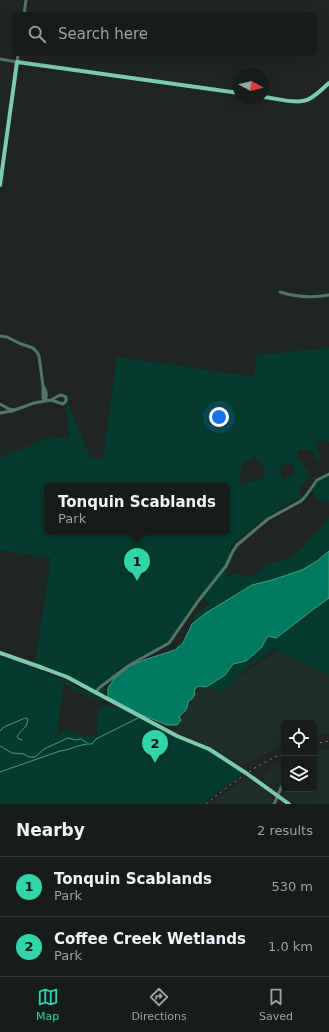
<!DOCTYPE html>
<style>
body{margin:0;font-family:"DejaVu Sans",sans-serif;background:#232927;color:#f1f3f6}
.controls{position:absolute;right:12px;bottom:12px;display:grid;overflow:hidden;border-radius:6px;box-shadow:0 4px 16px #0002}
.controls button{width:36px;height:36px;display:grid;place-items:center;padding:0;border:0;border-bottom:1px solid #353a39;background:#161c1a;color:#f1f3f6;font:20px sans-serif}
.compass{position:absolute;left:233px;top:68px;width:36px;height:36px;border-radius:50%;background:#161c1a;box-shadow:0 4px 16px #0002;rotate:98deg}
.you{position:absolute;left:219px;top:417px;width:14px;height:14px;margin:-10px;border:3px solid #fff;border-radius:50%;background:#1a73e8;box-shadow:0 0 0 6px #1a73e833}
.badge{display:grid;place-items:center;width:26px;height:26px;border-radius:50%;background:#32d4a9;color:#111;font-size:13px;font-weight:700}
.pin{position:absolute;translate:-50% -33px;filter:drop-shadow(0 1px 2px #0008)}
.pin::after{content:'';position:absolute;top:21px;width:14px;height:12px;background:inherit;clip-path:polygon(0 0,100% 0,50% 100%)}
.popup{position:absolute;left:44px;top:483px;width:186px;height:52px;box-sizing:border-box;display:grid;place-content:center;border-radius:6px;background:#161c1a;filter:drop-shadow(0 1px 3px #0005);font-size:13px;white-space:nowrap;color:#9ea1a2}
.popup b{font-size:15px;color:#f1f3f6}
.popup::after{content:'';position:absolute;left:50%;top:100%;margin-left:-8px;border:8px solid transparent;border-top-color:#161c1a}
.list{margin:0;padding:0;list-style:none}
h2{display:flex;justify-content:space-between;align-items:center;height:52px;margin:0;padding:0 16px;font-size:17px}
h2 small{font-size:13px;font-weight:400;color:#9ea1a2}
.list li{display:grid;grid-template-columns:26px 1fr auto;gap:12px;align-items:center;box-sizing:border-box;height:60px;padding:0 16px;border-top:1px solid #353a39}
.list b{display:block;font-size:15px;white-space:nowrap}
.list p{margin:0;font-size:13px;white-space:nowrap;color:#9ea1a2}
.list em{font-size:13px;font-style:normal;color:#9ea1a2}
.icon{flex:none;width:22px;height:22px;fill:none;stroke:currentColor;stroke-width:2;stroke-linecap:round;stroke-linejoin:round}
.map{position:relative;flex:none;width:329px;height:804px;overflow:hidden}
.search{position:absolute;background:#161c1a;box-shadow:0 4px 16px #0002;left:12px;right:12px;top:12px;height:44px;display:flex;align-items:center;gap:10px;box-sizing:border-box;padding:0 14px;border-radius:6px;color:#9ea1a2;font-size:15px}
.sheet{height:172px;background:#161c1a}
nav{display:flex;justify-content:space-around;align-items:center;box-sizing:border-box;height:56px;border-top:1px solid #353a39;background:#161c1a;font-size:11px;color:#9ea1a2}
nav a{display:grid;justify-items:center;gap:2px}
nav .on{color:#32d4a9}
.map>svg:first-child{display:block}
.built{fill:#1f2e28}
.green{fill:#043b2d;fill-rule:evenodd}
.water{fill:#007b5f;stroke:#459d88}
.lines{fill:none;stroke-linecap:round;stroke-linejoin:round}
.stream{stroke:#459d88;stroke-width:1}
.minor{stroke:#527669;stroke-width:3}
.major{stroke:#7ccaaf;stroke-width:4}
.rail{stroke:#818785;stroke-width:1;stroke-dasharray:2 4;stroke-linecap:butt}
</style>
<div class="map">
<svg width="329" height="804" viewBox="0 0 329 804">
<rect width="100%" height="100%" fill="#1e2523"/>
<path class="built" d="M277,651L329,674V734L328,733L314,736V723H284V745L242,766L209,746L175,732L189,705L201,686L218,691H224L238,677Z
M329,749V804H295L274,790L265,782L264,778V775L266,772L270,768L284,761V789H314V752Z
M246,777L272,795L273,799L271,804H211Z"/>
<path class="green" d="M329,348V443L327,440L316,443L321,462H318C313,449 310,448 297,450L298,459L311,476L305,482L298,491L302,497L281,508L255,526L231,545L227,577L236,573L244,577L256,574L266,565L287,559L295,555L316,532L317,533L318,531L329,518V579L217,606L206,613L192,624L194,616L210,603V602L200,598L172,642L120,668L106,683L103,695L35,664L51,558L0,550V458L46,439L70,438L65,406L68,404L90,457L103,459L117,357L254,377L257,355ZM255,456L266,471L263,479L239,484L242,465ZM291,462L296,473L282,480L279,467ZM47,486H227V532H47Z
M329,474V503H328L325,499L322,503L310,490L315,482Z
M329,598V674L277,651V647L243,671L224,691H219L206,687L225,675L233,664L246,661L261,648L268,636L296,624L316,607Z
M0,656L55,676L102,699V702L74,690L64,683L56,738L64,730L70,731L85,737L92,735L97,737C99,721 91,721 103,705L119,708L183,741L203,748V747L242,773V774L203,804H0Z"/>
<path class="water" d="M329,551V598C310,611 294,625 276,638L268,636L261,648L246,661L233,664L225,675L206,687L201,686L196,687L194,692L195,694L192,699L189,701C187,704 188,708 185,711C184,713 181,714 179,717L181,720L177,725H167L142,715L108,697V688L114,679L120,674L130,666L144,660L175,650L183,643L192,624L206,613L252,585L272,580L302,570L317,561Z"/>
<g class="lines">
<path class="stream" d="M0,731L4,727L25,718L28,719C27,729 21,729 17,737L19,739L22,740
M0,746L12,753L24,754L29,757H35L44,749L68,738L76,740L81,739L87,743
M0,772L60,751C71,750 81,743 92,744L96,739L138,718"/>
<path class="minor" d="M24,14L26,0
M0,59L17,62L18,54
M280,292C296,297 312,298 329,295
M0,336L7,337L21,344L33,348L37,352L39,356L43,386V398L45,401
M43,386C46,390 47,396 45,401
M60,395L64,396L66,397V401L63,404L51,400Z
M0,404L9,409L15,410
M0,413L12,411L34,403L51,400
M95,693L99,688L128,666L169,643L199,600L226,566L233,551L237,545L268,519L301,501L305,497L317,480L329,474
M274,804L284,781"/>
<path class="major" d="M263,97C276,98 298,105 309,99C317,95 323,88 329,83
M0,185L17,62L239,93
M0,653L43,668L67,677L177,736L209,749L246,773L289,804"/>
<path class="rail" d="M314,744L329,741
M206,804C231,784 255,765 284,753"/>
</g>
</svg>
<div class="controls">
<button><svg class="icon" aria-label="locate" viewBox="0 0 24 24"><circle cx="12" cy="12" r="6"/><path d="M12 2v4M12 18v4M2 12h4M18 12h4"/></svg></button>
<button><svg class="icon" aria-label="layers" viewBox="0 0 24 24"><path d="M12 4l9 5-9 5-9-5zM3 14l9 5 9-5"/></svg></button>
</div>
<svg class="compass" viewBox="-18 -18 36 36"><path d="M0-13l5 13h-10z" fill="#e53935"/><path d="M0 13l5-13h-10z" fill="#9ea1a2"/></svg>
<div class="you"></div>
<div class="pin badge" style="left:137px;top:581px">1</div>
<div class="popup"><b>Tonquin Scablands</b>Park</div>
<div class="pin badge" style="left:155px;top:763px">2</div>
<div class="search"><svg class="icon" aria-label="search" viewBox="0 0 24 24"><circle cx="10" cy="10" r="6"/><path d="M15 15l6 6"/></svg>Search here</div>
</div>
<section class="sheet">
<h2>Nearby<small>2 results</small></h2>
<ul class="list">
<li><span class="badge">1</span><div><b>Tonquin Scablands</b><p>Park</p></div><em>530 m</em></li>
<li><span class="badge">2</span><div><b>Coffee Creek Wetlands</b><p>Park</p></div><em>1.0 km</em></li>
</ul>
</section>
<nav>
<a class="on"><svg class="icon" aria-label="map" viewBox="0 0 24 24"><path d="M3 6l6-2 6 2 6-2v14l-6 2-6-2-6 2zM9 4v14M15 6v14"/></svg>Map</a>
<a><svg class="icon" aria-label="directions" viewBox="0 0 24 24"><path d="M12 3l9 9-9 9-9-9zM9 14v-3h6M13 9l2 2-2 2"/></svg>Directions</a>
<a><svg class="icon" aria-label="saved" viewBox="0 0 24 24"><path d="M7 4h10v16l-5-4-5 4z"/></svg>Saved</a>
</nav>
